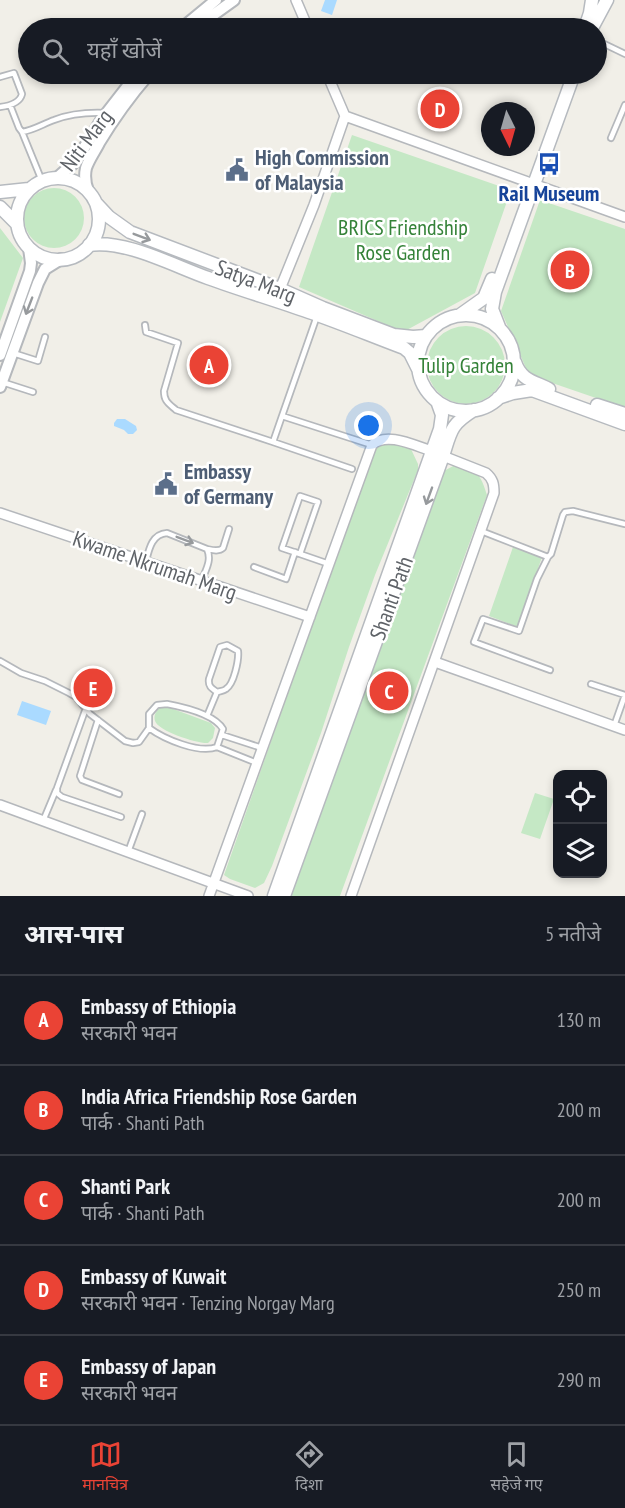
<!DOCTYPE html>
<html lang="hi">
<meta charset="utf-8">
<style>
body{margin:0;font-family:"PT Sans Narrow","Noto Sans Devanagari",sans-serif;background:#242831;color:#f1f3f6}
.controls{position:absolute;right:18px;bottom:18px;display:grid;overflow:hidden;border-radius:12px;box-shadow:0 3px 9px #0003}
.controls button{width:54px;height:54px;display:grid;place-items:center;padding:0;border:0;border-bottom:2px solid #363941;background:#171b24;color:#f1f3f6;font:30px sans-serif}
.compass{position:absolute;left:481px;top:102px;width:54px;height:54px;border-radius:50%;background:#171b24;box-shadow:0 3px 9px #0003;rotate:175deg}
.you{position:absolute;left:369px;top:426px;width:21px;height:21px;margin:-15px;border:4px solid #fff;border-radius:50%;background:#1a73e8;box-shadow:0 0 0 9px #1a73e833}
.badge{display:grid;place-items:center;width:39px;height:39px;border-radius:50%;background:#ea4335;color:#fff;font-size:20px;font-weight:700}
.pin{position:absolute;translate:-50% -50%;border:3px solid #fff;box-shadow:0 2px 6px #0006}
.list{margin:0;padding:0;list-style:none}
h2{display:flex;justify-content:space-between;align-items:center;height:78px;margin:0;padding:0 24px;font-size:26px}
h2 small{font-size:20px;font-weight:400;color:#9ea1a6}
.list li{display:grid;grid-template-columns:39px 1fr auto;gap:18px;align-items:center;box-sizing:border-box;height:90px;padding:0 24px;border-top:2px solid #363941}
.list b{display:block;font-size:22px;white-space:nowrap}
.list p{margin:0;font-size:20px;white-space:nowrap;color:#9ea1a6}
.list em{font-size:20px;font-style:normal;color:#9ea1a6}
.icon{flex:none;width:33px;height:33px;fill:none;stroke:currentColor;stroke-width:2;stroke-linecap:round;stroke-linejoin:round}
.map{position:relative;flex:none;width:625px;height:896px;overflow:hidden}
.search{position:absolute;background:#171b24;box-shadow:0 3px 9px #0003;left:18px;right:18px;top:18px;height:66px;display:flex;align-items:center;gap:15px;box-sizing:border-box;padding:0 21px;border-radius:33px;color:#9ea1a6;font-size:22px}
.sheet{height:528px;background:#171b24}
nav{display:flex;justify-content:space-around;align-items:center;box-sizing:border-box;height:84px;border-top:2px solid #363941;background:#171b24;font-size:16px;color:#9ea1a6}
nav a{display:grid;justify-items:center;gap:3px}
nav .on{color:#ea4335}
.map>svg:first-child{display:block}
.green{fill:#c5e8c5}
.water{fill:#aadaff}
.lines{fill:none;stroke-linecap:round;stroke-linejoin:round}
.service-casing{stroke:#b5b8bc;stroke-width:8}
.minor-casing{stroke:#b5b8bc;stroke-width:12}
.tertiary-casing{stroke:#b5b8bc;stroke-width:14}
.secondary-casing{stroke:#b6babf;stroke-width:15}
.service{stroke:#fff;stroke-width:4.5}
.minor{stroke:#fff;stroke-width:9}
.tertiary{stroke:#fff;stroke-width:10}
.secondary{stroke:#fff;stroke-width:12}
.oneway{stroke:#979a9d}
.labels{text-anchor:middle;stroke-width:5;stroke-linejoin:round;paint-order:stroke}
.street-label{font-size:22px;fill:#5f6368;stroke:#fff}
.service-label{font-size:22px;font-weight:bold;fill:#4e5e75;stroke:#fff;text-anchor:start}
.transit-label{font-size:22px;font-weight:bold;fill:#164399;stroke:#fff}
.park-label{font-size:22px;fill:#348238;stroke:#fff}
</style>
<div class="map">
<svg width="625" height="896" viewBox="0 0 625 896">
<rect width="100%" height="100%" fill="#f1efe8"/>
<path class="green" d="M352,135L511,190L475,293L403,332L299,287Z
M24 218a30 30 0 1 1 60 0a30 30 0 1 1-60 0Z
M540,200L625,229V408L529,375L501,311Z
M0,228L23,258L0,322Z
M427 365a39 39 0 1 1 78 0a39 39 0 1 1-78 0Z
M383,442L410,447L418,464V470L375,575L349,647L321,733L272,866L264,883L255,888L230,879L224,875L375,446Z
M455,465C477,467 481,476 487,495L340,896H291L290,893L382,638L413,556L442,472Z
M513,547L542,557L518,627L489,616Z
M165,706L211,723L215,728L213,738L208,743C198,744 158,731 155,721C153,715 157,711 160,707Z
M535,793L554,799L540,839L521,833Z"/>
<path class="water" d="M325,0H337L332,15L321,11Z
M117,419H125L136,426L137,430L133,434H128L124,430L114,426V423Z
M22,701L51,711L46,725L17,715Z"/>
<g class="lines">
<g class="service-casing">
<path id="service" d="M596,40L625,54
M0,77L14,73L22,94C20,103 8,106 0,107
M10,105L19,128L22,132C34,130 43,124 54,120C72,113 88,112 107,113
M22,132L42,181
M611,138L625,105
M145,325L146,332L178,343L164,391C164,401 168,403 176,410L273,442
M13,353L38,361L45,337
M2,382L33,392
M282,416L317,316
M352,469L273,442L282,416L372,445
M481,531L548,557L551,554L563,515L565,512L573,511L625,524
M207,549C212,550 219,552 223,548L229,529
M300,554L282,548L300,496L318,502L300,554L329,564
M548,557L537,579L519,631L483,619L474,642L550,670
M146,561C149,549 152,534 167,533L207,549C212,560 206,569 202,580
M254,567L286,579L295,552
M227,645L238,651C239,660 234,684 226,689C224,691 220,691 217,692C211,688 208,686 209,679L220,647Z
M0,661L21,673L45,681L69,693L76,697L90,714L125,741L133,743L139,742L149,728
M591,684L625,695
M167,704C183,707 214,714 223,729L217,747C199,754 164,739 149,728V714L157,705Z
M86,708L57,788V793L62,797L121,817
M207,716L217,692
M98,720L80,776L82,780L119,794
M614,726L625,695
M222,735L262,748
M217,747L257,763
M43,821L56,790
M128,852L142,814"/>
</g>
<g class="minor-casing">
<path id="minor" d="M296,0L308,28
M345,116L625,217
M280,289L314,205L345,116L327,74
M0,513C103,547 206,583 310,617
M435,662L625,730
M0,805L248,896
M209,896L372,445C387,431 415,446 432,451
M351,896L494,493C494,484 493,479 486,473L443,456"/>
</g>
<g class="tertiary-casing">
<path id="tertiary" d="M182,28L216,0
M195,28L234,0
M57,178L76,161L102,119L137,74
M88,191C85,183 84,177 86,168C89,159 95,151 99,143C114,118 130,96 149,74
M0,355L30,271L31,263L29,248
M0,387L38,283L45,269L61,259"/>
</g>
<g class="secondary-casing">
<path id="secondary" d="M586,25L590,13L592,0
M592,28L607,0
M17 219a41 41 0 1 1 82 0a41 41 0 1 1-82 0Z
M0,192L29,189
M96,203L109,217L130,232L280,289L323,308L394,335L413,337L426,336
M0,207L17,224
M89,245C124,239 174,266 208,278C241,290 275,300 309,312C341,323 372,336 404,348L410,353L418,369
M460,315L484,298L492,279
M418 363a48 48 0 1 1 96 0a48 48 0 1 1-96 0Z
M499,327L492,309L495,292L574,74
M515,362C521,380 533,381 549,389
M498,398L513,393L532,390L625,424
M597,405L625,414
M274,896L440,429L442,415L437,401
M284,896L443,456C451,431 450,425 474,410"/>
</g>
<use href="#service" class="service"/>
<use href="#minor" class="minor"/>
<use href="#tertiary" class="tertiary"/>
<use href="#secondary" class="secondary"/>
</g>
<defs><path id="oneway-shaft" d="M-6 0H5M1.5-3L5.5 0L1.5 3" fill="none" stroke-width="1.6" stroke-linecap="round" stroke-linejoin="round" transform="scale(1.5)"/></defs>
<g class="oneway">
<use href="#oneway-shaft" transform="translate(142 237) rotate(21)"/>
<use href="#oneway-shaft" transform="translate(29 306) rotate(111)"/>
<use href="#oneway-shaft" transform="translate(429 496) rotate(110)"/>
<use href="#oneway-shaft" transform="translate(185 540) rotate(21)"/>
</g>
<defs>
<g id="bus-bare" transform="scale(1.8)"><path d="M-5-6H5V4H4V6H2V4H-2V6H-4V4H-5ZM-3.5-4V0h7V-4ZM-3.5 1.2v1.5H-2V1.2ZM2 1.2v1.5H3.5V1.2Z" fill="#1a4fb4" stroke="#fff" stroke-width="2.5" paint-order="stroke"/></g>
<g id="civic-bare" transform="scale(1.8)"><path d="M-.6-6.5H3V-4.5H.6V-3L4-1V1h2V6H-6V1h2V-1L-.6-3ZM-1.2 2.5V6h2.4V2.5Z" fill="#5c6f8a" stroke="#fff" stroke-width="2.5" paint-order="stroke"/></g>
</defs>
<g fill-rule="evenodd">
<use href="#bus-bare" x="549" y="164"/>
<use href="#civic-bare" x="237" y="170"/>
<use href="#civic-bare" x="166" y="484"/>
</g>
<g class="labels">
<g class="street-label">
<text transform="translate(86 140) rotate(-53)" y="8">Niti Marg</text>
<text transform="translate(256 281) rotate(21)" y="8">Satya Marg</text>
<text transform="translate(155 565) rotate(19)" y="8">Kwame Nkrumah Marg</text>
<text transform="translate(391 598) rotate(-70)" y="8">Shanti Path</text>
</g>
<g class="service-label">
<text x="255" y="165">High Commission<tspan x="255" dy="25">of Malaysia</tspan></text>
<text x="184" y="479">Embassy<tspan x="184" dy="25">of Germany</tspan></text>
</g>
<g class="transit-label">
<text x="549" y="201">Rail Museum</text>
</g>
<g class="park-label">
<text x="403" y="235">BRICS Friendship<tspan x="403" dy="25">Rose Garden</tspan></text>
<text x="466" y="373">Tulip Garden</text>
</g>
</g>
</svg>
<div class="controls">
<button><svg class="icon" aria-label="locate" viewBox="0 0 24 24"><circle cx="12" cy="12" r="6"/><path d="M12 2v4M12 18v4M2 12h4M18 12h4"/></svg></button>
<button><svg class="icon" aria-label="layers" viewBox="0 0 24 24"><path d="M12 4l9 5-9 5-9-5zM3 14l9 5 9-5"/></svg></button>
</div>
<svg class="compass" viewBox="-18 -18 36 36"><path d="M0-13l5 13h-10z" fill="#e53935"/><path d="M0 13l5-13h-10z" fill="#9ea1a6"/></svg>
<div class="you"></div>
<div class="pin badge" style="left:209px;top:365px">A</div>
<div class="pin badge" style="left:570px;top:270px">B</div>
<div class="pin badge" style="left:389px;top:691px">C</div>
<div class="pin badge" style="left:440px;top:109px">D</div>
<div class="pin badge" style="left:93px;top:688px">E</div>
<div class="search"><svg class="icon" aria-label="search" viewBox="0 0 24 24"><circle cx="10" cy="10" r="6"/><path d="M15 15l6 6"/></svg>यहाँ खोजें</div>
</div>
<section class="sheet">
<h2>आस-पास<small>5 नतीजे</small></h2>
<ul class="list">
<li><span class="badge">A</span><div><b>Embassy of Ethiopia</b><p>सरकारी भवन</p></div><em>130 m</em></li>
<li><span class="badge">B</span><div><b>India Africa Friendship Rose Garden</b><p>पार्क · Shanti Path</p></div><em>200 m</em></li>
<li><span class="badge">C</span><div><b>Shanti Park</b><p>पार्क · Shanti Path</p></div><em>200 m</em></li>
<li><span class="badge">D</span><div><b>Embassy of Kuwait</b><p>सरकारी भवन · Tenzing Norgay Marg</p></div><em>250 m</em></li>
<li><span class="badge">E</span><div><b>Embassy of Japan</b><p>सरकारी भवन</p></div><em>290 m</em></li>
</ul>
</section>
<nav>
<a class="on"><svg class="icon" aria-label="map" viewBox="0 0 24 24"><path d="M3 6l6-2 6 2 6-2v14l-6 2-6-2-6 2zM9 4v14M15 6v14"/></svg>मानचित्र</a>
<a><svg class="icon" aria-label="directions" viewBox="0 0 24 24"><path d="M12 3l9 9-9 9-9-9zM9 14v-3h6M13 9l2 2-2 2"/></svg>दिशा</a>
<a><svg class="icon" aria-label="saved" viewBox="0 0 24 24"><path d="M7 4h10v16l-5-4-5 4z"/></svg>सहेजे गए</a>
</nav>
